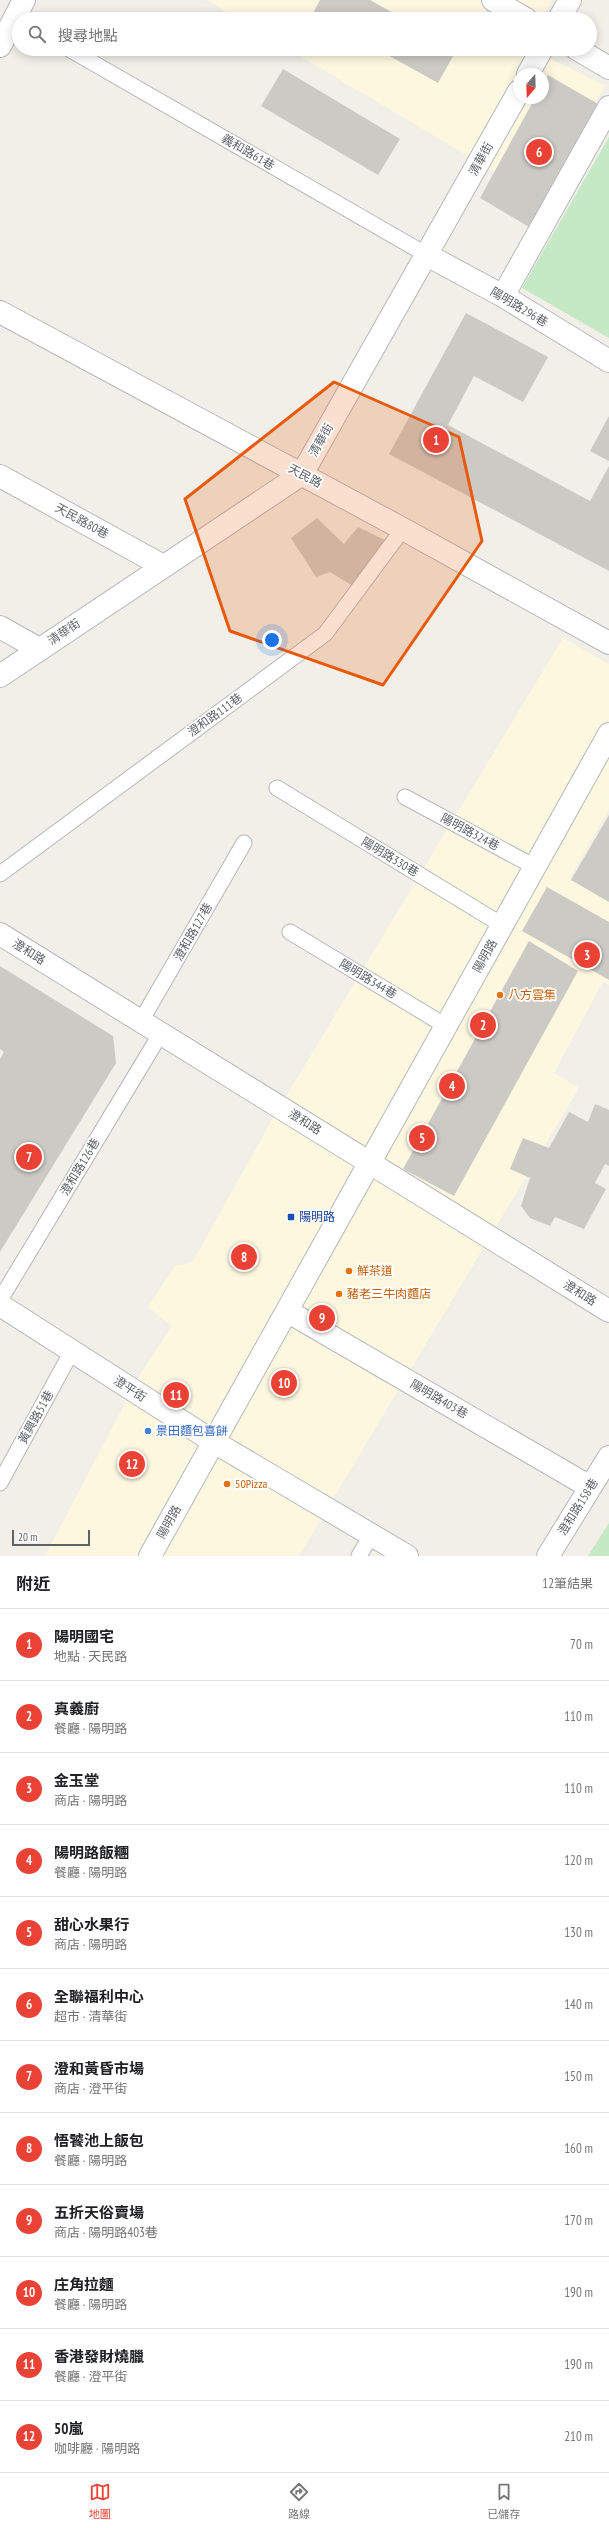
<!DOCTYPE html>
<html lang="zh-TW">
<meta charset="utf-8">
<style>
body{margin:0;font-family:"PT Sans Narrow","Noto Sans TC",sans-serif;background:#f6f6f6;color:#202124}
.compass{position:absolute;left:513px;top:68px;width:36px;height:36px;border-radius:50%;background:#fff;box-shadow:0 2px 10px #0003;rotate:199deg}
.scale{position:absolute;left:12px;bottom:10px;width:78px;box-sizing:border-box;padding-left:4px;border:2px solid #5f6368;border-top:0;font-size:11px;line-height:14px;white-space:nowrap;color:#5f6368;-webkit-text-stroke:3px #fff;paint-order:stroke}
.you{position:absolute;left:272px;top:640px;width:14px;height:14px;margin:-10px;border:3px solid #fff;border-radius:50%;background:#1a73e8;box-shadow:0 0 0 6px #1a73e833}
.badge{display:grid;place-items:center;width:26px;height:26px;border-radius:50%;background:#ea4335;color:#fff;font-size:13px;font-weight:700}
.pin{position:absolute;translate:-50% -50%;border:2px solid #fff;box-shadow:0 1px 4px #0006}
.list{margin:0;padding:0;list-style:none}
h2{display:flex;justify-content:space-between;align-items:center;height:52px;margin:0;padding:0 16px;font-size:17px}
h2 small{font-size:13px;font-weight:400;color:#757577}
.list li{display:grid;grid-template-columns:26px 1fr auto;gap:12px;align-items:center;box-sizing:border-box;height:72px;padding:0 16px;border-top:1px solid #e0e0e0}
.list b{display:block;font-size:15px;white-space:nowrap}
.list p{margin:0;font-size:13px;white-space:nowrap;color:#757577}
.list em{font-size:13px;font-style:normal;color:#757577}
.icon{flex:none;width:22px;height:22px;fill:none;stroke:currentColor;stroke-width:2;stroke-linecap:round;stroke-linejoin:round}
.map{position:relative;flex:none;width:609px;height:1556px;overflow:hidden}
.search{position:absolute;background:#fff;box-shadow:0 2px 10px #0003;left:12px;right:12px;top:12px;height:44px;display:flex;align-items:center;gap:10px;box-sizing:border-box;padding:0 14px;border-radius:22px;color:#757577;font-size:15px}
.sheet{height:916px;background:#fff}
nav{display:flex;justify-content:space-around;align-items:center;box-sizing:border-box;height:56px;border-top:1px solid #e0e0e0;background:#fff;font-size:11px;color:#757577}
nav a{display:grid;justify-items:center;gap:2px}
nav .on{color:#ea4335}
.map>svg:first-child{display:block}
.commercial{fill:#fef7e0;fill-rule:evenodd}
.green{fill:#c5e8c5}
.building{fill:#cccac5}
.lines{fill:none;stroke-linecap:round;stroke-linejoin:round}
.lane-casing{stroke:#b5b8bc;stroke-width:17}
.street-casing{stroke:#b5b8bc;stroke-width:24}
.lane{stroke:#fff;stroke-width:15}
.street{stroke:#fff;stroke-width:22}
.marked{fill:#e8590c;fill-opacity:0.2;stroke:#e8590c;stroke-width:3;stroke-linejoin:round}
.food-dot{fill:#e8710a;stroke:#fff;stroke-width:1.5}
.transit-dot{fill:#1a4fb4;stroke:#fff;stroke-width:1.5}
.shop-dot{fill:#3f7fe0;stroke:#fff;stroke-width:1.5}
.labels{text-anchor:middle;stroke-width:3.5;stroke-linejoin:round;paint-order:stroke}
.street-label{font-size:12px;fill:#5f6368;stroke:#fff}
.food-label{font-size:12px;fill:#c56008;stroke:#fff;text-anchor:start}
.transit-label{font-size:12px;fill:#164399;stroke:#fff;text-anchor:start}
.shop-label{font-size:12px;fill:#366cbe;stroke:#fff;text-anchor:start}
</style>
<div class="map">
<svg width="609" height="1556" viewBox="0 0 609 1556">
<rect width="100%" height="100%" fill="#f1efe8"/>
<path class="commercial" d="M207,0H552L541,19H238Z
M288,49H531L605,86L539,198ZM519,74H543V98H519Z
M563,638L609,664V809L570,878L609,901V985L603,981L554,1073L579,1088L299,1556H45L141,1373L172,1326L148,1307L175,1266L192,1263L273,1118Z"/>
<path class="green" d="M609,137V338L522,288Z
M609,1523V1556H588Z"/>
<path class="building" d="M320,0H370L404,19H323L313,13Z
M377,49H457L438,83Z
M283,69L400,139L378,175L261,106Z
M548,75L600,105L529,227L480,198L535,98H543V84Z
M466,313L548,357L523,402L474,376L448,425L590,501L609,466V571L389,454Z
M609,416V461L590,451Z
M317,518L344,544L358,527L391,543L363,592L330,572L316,577L291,538Z
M609,815V902L571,880Z
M547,887L609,922V980L522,931Z
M529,941L578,971L454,1196L403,1169Z
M0,966L113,1036L116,1063L0,1252V1059L4,1052L0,1049Z
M595,1104L609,1110V1166L605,1164L595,1183L606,1189L584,1229L555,1217L550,1226L530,1218L521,1206L530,1178L510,1169L523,1138L549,1148L569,1112L588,1122Z"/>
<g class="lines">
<g class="lane-casing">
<path id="lane" d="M69,49L427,255
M277,788L502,925
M405,797L535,867
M0,874L325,634L403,529
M290,932L446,1026
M141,1021L244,843
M0,1300L161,1033
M0,1483L72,1351
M359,1556L371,1535"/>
</g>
<g class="street-casing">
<path id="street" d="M493,0L526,19
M559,19L570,0
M0,46L24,0
M577,49L609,68
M528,74L542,49
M427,255L503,296L609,361
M503,296L609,107
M0,312L403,529L609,643
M0,476L163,566
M0,627L39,649
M0,676L302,474L519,91
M0,934L609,1311
M0,1305L214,1442L407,1556
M287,1311L590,1487
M150,1556L609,734
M548,1556L609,1457"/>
</g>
<use href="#lane" class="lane"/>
<use href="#street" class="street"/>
</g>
<path class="marked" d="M334,382L459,437L482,541L383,685L230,631L185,499Z"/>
<g class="food-dot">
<circle cx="500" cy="995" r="4"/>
<circle cx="349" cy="1271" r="4"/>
<circle cx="339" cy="1294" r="4"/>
<circle cx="227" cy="1484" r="4"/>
</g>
<rect class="transit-dot" x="287" y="1213" width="8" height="8" rx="2"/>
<circle class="shop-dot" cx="148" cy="1431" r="4"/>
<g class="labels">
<g class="street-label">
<text transform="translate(248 152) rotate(30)" y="4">義和路61巷</text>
<text transform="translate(481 159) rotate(-61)" y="4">清華街</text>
<text transform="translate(519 307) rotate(31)" y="4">陽明路296巷</text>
<text transform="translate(321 440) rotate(-60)" y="4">清華街</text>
<text transform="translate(305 476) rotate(28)" y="4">天民路</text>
<text transform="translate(82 521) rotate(29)" y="4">天民路80巷</text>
<text transform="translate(64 632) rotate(-34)" y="4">清華街</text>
<text transform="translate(215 715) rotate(-36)" y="4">澄和路111巷</text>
<text transform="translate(470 832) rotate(28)" y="4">陽明路324巷</text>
<text transform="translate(390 857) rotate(31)" y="4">陽明路330巷</text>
<text transform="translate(193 932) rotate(-60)" y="4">澄和路127巷</text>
<text transform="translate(29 952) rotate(32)" y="4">澄和路</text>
<text transform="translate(485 956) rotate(-61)" y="4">陽明路</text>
<text transform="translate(368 979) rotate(31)" y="4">陽明路344巷</text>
<text transform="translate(305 1122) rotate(32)" y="4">澄和路</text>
<text transform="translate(80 1167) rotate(-59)" y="4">澄和路126巷</text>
<text transform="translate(580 1293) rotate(32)" y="4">澄和路</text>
<text transform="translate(130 1389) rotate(33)" y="4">澄平街</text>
<text transform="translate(439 1399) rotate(30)" y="4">陽明路403巷</text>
<text transform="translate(36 1417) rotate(-61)" y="4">黃興路51巷</text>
<text transform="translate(578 1507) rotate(-58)" y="4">澄和路158巷</text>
<text transform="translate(169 1522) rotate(-61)" y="4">陽明路</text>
</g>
<g class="food-label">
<text x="508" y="999">八方雲集</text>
<text x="357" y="1275">鮮茶道</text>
<text x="347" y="1298">豬老三牛肉麵店</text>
<text x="235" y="1488">50Pizza</text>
</g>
<g class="transit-label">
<text x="299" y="1221">陽明路</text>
</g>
<g class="shop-label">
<text x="156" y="1435">景田麵包喜餅</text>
</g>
</g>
</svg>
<svg class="compass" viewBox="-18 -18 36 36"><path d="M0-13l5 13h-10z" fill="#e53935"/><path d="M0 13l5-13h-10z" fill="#757577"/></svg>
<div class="scale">20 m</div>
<div class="you"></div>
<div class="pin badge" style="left:436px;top:440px">1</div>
<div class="pin badge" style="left:483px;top:1025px">2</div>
<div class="pin badge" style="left:587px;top:955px">3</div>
<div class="pin badge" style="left:452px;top:1086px">4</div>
<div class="pin badge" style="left:422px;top:1138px">5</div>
<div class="pin badge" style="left:539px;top:152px">6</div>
<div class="pin badge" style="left:29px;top:1157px">7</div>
<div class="pin badge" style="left:244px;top:1257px">8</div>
<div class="pin badge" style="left:322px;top:1318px">9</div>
<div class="pin badge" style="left:284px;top:1383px">10</div>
<div class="pin badge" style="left:176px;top:1395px">11</div>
<div class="pin badge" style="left:132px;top:1464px">12</div>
<div class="search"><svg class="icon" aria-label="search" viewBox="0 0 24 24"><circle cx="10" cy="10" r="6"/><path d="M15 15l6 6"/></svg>搜尋地點</div>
</div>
<section class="sheet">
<h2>附近<small>12筆結果</small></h2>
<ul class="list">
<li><span class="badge">1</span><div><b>陽明國宅</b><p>地點 · 天民路</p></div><em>70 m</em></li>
<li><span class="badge">2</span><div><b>真義廚</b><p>餐廳 · 陽明路</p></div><em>110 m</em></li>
<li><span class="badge">3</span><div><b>金玉堂</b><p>商店 · 陽明路</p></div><em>110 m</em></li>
<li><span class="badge">4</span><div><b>陽明路飯糰</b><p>餐廳 · 陽明路</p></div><em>120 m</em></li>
<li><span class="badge">5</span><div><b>甜心水果行</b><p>商店 · 陽明路</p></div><em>130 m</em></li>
<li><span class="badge">6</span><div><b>全聯福利中心</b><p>超市 · 清華街</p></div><em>140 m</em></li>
<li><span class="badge">7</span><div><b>澄和黃昏市場</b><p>商店 · 澄平街</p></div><em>150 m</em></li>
<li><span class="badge">8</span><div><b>悟饕池上飯包</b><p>餐廳 · 陽明路</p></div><em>160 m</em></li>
<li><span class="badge">9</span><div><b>五折天俗賣場</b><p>商店 · 陽明路403巷</p></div><em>170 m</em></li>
<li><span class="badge">10</span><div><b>庄角拉麵</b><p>餐廳 · 陽明路</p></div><em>190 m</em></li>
<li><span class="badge">11</span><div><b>香港發財燒臘</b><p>餐廳 · 澄平街</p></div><em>190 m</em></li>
<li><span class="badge">12</span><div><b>50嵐</b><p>咖啡廳 · 陽明路</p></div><em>210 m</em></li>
</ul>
</section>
<nav>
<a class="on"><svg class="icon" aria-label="map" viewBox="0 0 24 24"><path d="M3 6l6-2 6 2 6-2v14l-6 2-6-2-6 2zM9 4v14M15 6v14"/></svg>地圖</a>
<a><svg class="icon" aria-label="directions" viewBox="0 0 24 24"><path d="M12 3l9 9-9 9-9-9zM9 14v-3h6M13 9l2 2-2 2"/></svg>路線</a>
<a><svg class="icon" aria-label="saved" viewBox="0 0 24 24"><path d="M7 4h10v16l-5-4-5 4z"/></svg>已儲存</a>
</nav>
